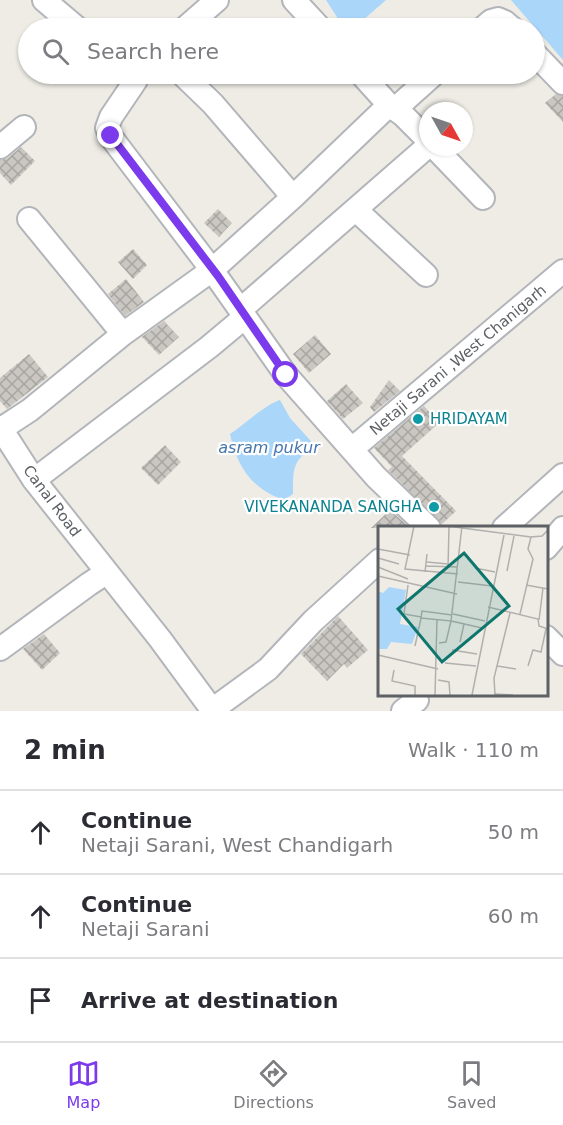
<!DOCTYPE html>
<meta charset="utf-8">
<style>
body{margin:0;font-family:"DejaVu Sans",sans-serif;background:#f2f2f3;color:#2b2b33}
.compass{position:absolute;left:419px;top:102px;width:54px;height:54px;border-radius:50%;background:#fff;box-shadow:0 2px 4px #0004;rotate:130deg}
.stop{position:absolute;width:18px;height:18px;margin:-14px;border:4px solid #7c3aed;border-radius:50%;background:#fff}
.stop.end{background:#7c3aed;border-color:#fff;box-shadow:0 2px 6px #0008}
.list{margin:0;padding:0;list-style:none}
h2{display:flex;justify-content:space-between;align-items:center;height:78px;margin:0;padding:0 24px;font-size:26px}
h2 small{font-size:20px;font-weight:400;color:#7c7c81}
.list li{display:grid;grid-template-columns:39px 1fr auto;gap:18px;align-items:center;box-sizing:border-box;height:84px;padding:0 24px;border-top:2px solid #e1e1e2}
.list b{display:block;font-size:22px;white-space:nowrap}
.list p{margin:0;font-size:20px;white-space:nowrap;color:#7c7c81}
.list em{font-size:20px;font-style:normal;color:#7c7c81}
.icon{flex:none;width:33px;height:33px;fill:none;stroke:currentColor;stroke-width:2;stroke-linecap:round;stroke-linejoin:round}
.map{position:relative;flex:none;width:563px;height:711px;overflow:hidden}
.search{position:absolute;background:#fff;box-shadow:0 2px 4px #0004;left:18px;right:18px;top:18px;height:66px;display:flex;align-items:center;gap:15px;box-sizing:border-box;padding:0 21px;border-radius:33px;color:#7c7c81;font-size:22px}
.sheet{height:330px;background:#fff}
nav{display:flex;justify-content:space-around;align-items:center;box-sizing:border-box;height:84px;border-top:2px solid #e1e1e2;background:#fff;font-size:16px;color:#7c7c81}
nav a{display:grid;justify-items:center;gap:3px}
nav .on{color:#7c3aed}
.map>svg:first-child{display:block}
.water{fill:#aad6fa}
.building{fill:url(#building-cross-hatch)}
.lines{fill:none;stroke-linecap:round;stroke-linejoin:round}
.minor-casing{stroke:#b2b5b9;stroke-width:26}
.minor{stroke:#fff;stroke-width:22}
.route{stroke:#7c3aed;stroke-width:8}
.culture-dot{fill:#0f9aa8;stroke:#fff;stroke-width:2}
.labels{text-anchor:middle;stroke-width:4.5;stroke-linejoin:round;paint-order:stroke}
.street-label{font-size:15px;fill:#5d6065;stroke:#fff}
.culture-label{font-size:15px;fill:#0d838f;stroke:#fff;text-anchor:start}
.water-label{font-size:16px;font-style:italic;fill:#4777ab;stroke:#fff}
.inset-road{fill:none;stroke:#b0b0ae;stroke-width:1.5}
.view{fill:#0f766e;fill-opacity:0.15;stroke:#0f766e;stroke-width:3}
.inset-edge{fill:none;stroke:#5d6065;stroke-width:3}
</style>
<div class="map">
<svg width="563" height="711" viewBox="0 0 563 711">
<defs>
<pattern id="building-cross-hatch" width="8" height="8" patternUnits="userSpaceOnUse" patternTransform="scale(1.5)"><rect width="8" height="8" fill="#cac7c2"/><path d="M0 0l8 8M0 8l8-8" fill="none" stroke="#a7a5a1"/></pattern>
</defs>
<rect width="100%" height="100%" fill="#eeece5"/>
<path class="water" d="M326,0H386L354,28H344Z
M511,0H563V60Z
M280,400L290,418L310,440L315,448C292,458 293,471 293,494L284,500C252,489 237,467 230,434C245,424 263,406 280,400Z"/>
<path class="building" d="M556,94L563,96V122L545,103Z
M21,147L35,161L11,185L0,173V160L8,158Z
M218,209L232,223L219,237L204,223Z
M133,249L147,265L133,279L118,262Z
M126,279L144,302L125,316L108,294Z
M164,321L179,337L159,355L142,337Z
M315,335L331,354L309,373L293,354Z
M29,354L48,377L7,409L0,401V378Z
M389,380L400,391L374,412L370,407Z
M346,384L363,403L343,419L327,401Z
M424,406L439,423L402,456L456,511L442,524L388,470L392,467L374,448Z
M165,445L181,462L158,485L141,468Z
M390,510L408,526L406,528H371Z
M338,616L368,650L347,668L344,664L327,681L301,654Z
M44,634L60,653L42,670L23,649Z"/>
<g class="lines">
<g class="minor-casing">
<path id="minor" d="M44,0L77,28
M294,0L320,28
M185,28L217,0
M483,28L491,21L498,19L505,22L512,28
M534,53L563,83
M182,74L213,104L293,197
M361,74L389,105L293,197L212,270L286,375L376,477L429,528
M389,105L403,115L428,140
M395,109L434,74
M0,147L24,127
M434,147L483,198
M356,210L426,275
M29,219L123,334
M240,310L428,146
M0,427L34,480L160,639L213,711
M1,429L30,410L123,334L212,270L111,137L107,128L111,117L136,80
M352,449L563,271
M34,480L209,347L245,317
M504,528L563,475
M546,548L563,528
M546,637L563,654
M0,649L89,584L106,573
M212,710L268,669L313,621L380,560
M403,711L417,700"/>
</g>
<use href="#minor" class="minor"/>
</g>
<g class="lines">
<path class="route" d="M111,136L218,276L286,375"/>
</g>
<g class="culture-dot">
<circle cx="418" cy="419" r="6"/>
<circle cx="434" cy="507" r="6"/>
</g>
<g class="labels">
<g class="street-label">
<text transform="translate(458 360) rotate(-40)" y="5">Netaji Sarani ,West Chanigarh</text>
<text transform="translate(52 501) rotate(53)" y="5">Canal Road</text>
</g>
<g class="culture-label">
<text x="430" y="424">HRIDAYAM</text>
<text x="422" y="512" text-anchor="end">VIVEKANANDA SANGHA</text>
</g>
<g class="water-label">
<text x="269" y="453">asram pukur</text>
</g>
</g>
<g transform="translate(378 526)">
<rect width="170" height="170" fill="#eeece5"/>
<path d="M11,61L28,64L22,98L40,101L34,118L13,116L9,123H0V65L5,67Z" fill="#aad6fa"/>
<path class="inset-road" d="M36,0L27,43L80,48M69,0L153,11M0,23L32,29M0,32L21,38M49,36L70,38M48,40L80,41M0,41L30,53M70,42L71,1M97,42L117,46M129,45L136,10M47,46L49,28M0,50L79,68M80,56L114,60M30,59L26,88L43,91M148,59L170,63M110,81L160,93L161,100L170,103M75,88L107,95M142,88L155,33L150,23L153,11L164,10L170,4M43,92L44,85L74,89M161,94L165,62M82,116L86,98M61,117L68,116L73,95L104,102M37,120L43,92L73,95L84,0M74,124L99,128M0,129L60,143M67,137L98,140M119,140L138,143M150,140L155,124L163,126L168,103M16,144L14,155L37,160V169M60,154L71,156L72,169M116,168L135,169M57,169L59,93M94,169L126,9M117,169L116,152L132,87"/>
<path class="view" d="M86,27L131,80L64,136L20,83Z"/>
<rect width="170" height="170" class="inset-edge"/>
</g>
</svg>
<svg class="compass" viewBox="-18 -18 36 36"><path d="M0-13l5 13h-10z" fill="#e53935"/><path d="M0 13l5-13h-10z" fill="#7c7c81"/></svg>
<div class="stop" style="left:286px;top:375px"></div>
<div class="stop end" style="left:111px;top:136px"></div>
<div class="search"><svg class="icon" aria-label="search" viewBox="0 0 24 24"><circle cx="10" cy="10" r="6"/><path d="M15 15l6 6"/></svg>Search here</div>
</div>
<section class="sheet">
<h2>2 min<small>Walk · 110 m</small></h2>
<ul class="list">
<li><svg class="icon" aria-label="ahead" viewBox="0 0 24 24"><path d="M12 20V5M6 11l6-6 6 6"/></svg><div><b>Continue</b><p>Netaji Sarani, West Chandigarh</p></div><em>50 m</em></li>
<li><svg class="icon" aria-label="ahead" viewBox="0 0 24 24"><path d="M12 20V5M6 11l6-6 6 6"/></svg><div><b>Continue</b><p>Netaji Sarani</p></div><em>60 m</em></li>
<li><svg class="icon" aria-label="arrive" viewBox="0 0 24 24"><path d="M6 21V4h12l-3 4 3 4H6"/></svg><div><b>Arrive at destination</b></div></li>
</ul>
</section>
<nav>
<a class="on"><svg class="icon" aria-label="map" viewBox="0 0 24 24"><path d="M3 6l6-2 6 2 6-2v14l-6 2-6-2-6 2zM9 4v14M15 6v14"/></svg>Map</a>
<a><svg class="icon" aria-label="directions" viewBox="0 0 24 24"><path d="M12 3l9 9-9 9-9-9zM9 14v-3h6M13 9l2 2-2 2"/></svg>Directions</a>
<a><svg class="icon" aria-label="saved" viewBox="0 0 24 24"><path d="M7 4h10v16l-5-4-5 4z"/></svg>Saved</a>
</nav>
